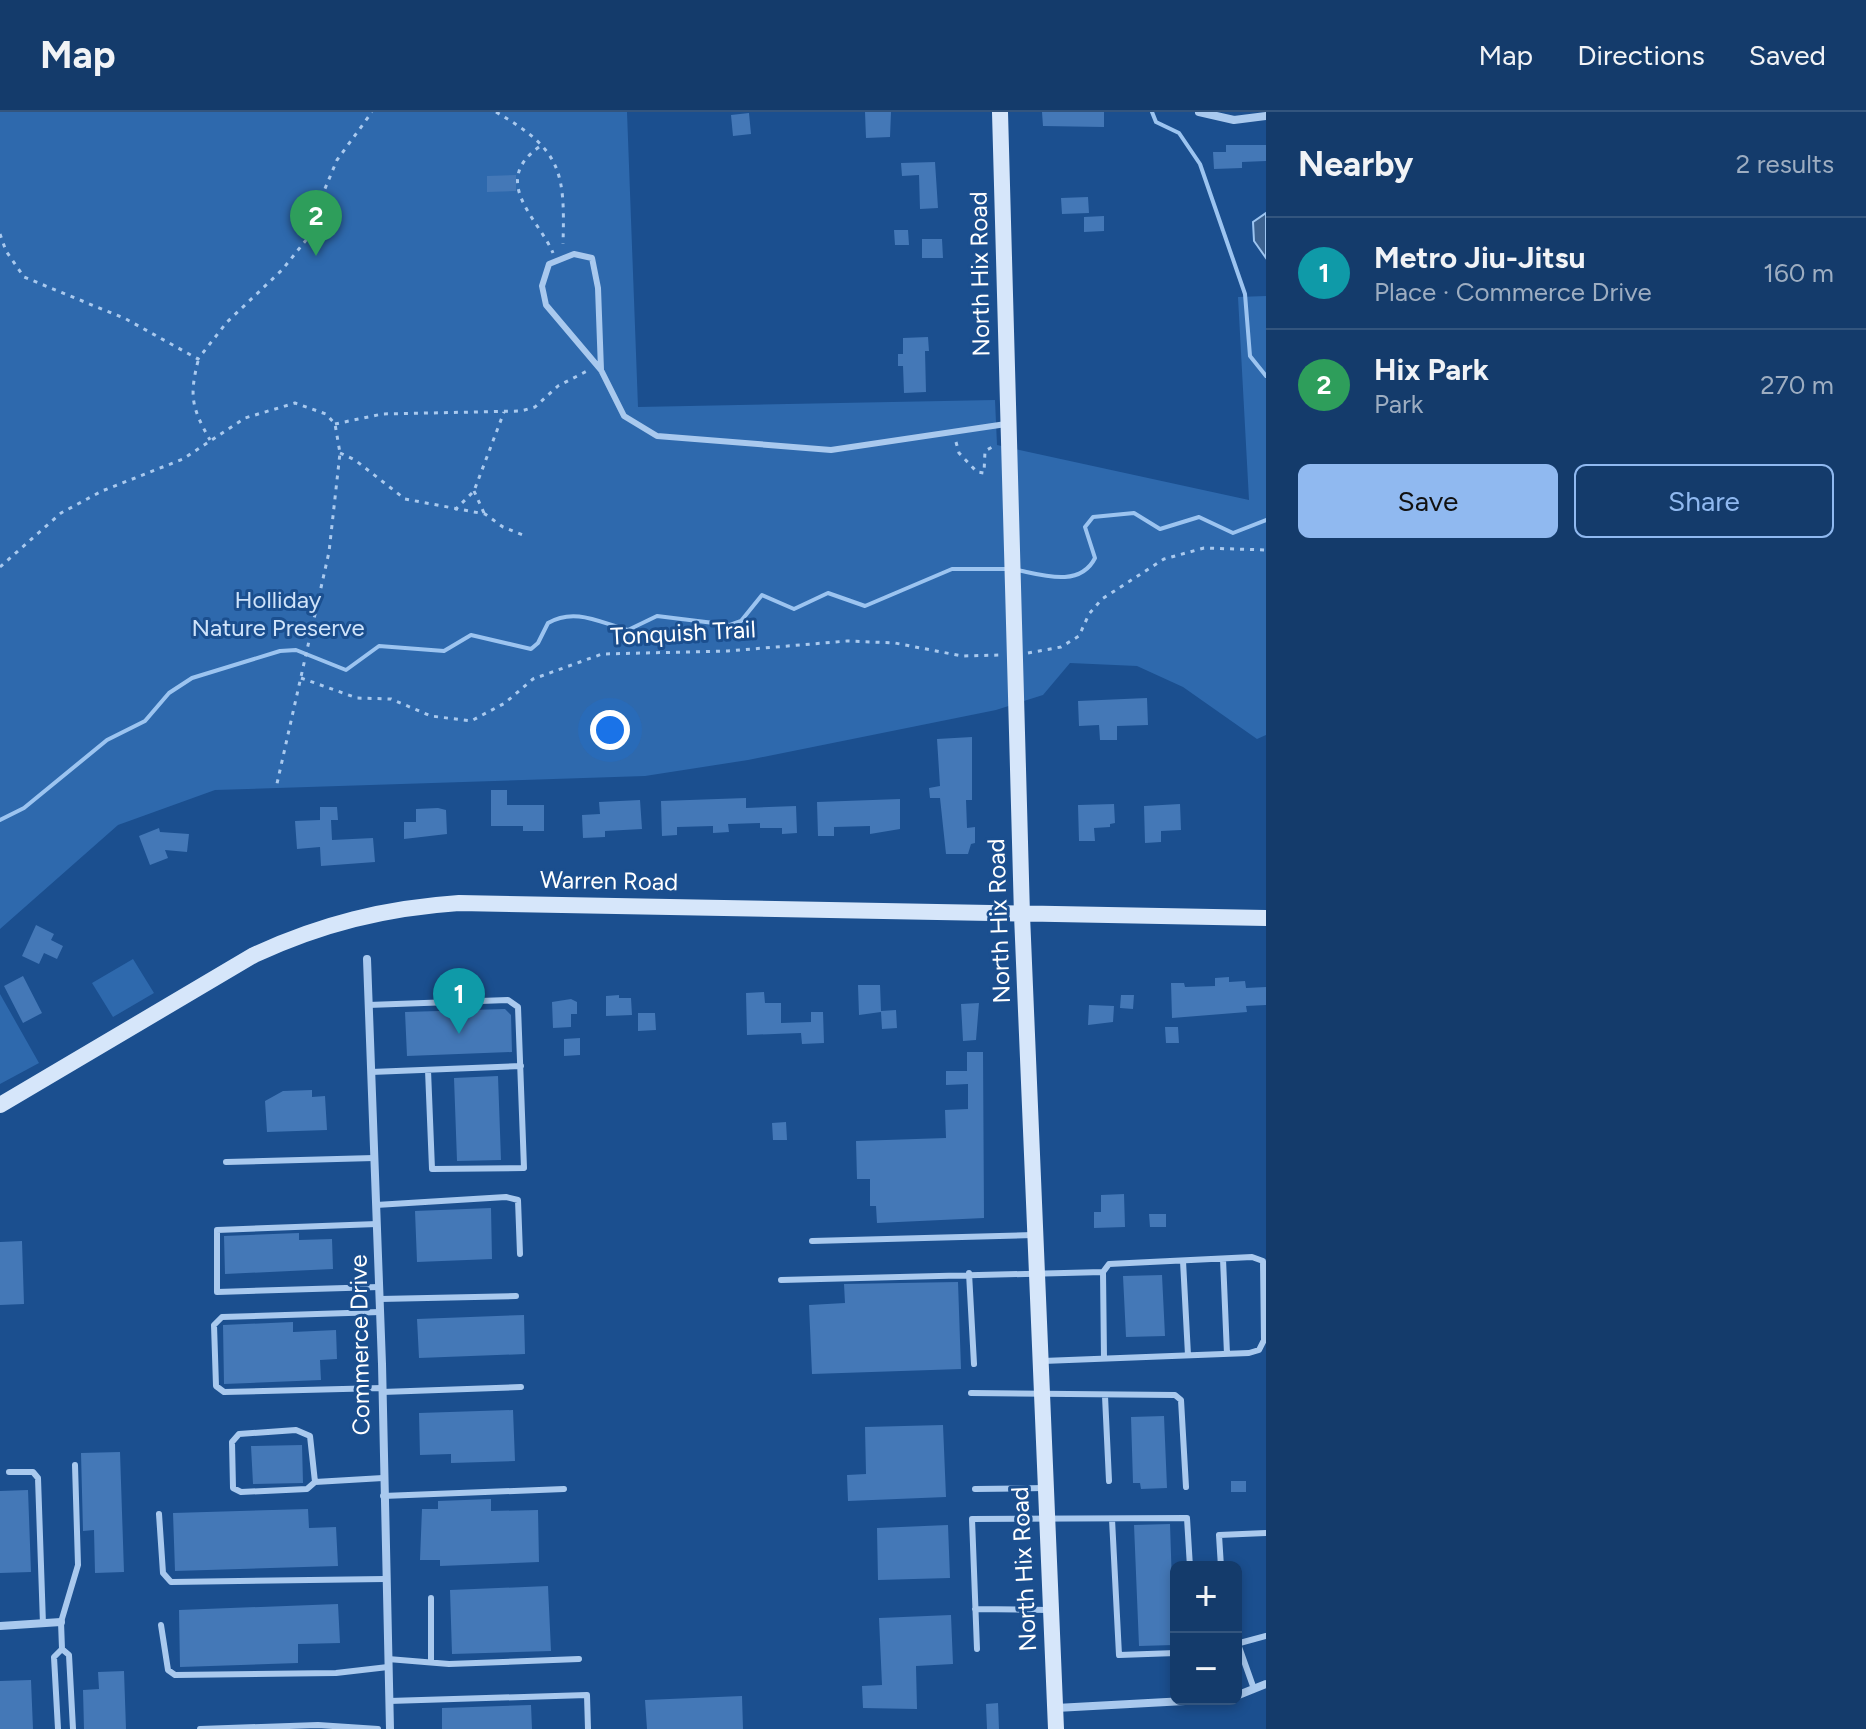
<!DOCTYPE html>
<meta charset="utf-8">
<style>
body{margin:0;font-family:Figtree,sans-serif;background:#214673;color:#f1f3f6}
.controls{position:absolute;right:24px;bottom:24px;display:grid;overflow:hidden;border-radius:12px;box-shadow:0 4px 12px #0003}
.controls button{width:72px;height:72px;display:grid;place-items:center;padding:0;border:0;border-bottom:2px solid #33557e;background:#143b6b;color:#f1f3f6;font:40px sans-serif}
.you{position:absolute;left:610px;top:618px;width:28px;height:28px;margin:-20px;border:6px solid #fff;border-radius:50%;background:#1a73e8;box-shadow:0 0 0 12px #1a73e833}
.badge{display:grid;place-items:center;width:52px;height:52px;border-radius:50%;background:#90b9f0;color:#fff;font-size:26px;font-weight:700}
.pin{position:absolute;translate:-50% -66px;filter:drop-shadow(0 2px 4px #0008)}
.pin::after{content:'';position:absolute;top:42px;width:28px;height:24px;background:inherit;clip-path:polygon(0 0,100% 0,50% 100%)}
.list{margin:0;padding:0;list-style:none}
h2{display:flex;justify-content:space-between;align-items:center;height:104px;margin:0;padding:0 32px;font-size:34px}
h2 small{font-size:26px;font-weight:400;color:#9dadc1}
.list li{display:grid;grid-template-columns:52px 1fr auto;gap:24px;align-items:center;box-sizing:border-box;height:112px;padding:0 32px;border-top:2px solid #33557e}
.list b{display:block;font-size:30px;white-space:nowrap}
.list p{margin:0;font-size:26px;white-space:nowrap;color:#9dadc1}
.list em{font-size:26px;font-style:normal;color:#9dadc1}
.actions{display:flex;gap:16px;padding:24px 32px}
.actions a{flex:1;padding:18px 0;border:2px solid #90b9f0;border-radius:12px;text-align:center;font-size:28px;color:#90b9f0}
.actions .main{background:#90b9f0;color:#111}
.map{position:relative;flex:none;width:1266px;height:1617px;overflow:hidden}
header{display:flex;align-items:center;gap:48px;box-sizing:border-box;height:112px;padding:0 40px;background:#143b6b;border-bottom:2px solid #33557e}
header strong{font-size:38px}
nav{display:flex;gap:44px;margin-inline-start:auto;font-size:28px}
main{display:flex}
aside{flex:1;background:#143b6b}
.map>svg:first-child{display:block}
.green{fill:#2e69ad}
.water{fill:#3c6290;stroke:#9cc4f0;stroke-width:2}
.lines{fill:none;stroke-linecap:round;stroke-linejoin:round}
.stream{stroke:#9cc4f0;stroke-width:4}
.building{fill:#4478b7}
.path{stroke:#a9c9ee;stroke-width:3;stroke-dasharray:4 6;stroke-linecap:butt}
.lane{stroke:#a9c9ee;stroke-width:6}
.street{stroke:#a9c9ee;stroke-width:8}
.secondary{stroke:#d6e6fa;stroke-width:16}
.labels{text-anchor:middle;stroke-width:6;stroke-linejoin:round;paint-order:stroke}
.street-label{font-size:24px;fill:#fff;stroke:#1b4f8f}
.park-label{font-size:24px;fill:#cfe3fa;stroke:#1b4f8f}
</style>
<header>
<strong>Map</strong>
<nav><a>Map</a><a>Directions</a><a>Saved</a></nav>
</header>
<main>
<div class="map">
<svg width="1266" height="1617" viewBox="0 0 1266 1617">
<rect width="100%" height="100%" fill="#1b4f8f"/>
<path class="green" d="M0,0H627L638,295L995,288L997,333L1249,388L1238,185L1266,184V623L1257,627L1183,575L1137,554L1070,551L1043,583L996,598L748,648L645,664L215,678L118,713L0,817Z
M133,847L154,881L113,905L92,871Z
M0,882L39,951L0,972Z"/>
<path class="water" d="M1266,101V146L1254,129L1253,110Z"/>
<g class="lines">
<path class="stream" d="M1152,0L1156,10L1179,21L1200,52L1245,182L1250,244L1266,264
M1017,458C1042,463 1080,476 1095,446L1085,415L1093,405L1134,401L1160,417L1199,405L1233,421L1266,408
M0,708L24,696L107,628L145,609L169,581L192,566L280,539L296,538L346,558L379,534L444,539L471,523L531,537L538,531L548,511C575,495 601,511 628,518L657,504L730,513L741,509L762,483L794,497L828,481L865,494L952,457H1009"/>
</g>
<path class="building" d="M865,0H891L890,25L866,26Z
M1042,0H1104V15L1043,14Z
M749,1L751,22L733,24L731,3Z
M1226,33H1266V49L1242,50V56L1214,57L1213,40H1226Z
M935,50L938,96L920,97L919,63L902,64L901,51Z
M516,63V79L487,80V64Z
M1088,85L1089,101L1062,102L1061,86Z
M1104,104V119L1084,120V105Z
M894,118H908L909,133H895Z
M922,127H942L943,146H922Z
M928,225L929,239H925L926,280L904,281L903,254H898V242H903V226Z
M1147,586L1148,613L1117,614V628H1100L1099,613L1079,614L1078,589Z
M972,625V688H966L967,716L975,715V731L971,732L968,742H946L940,686H930L929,676L940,674L937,627Z
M491,678H507V693H544V719H523V714H491Z
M746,686V696L796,694L797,721L782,722V716H760V711L728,712L729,720L713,721V714L677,715V723L662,724L661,689Z
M900,687V717L870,722V714L834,715V724H818L817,690Z
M640,688L642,717L605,719V725L583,726L582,703L600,702L599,690Z
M1114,692L1115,711L1110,712V715L1094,716L1095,729H1079L1078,693Z
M1180,692L1181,718L1161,719V730L1145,731L1144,694Z
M320,695H337L338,708H331L332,728L373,726L375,750L321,754L320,735L297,737L295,709L320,708Z
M438,696L446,698L447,722L404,727V710H416V697Z
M159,716L160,720L189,722L187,740L165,738L168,746L150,753L139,724Z
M36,813L54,822L51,828L63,834L57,847L44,841L39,852L22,844Z
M23,864L42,901L23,911L4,874Z
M1229,865V870L1245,869L1246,876L1266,875V893L1246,894L1247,900L1172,906L1171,871H1184L1185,875L1215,874V866Z
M858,873H880L881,899L896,898L897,916L882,917L881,900L859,903Z
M764,880L765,891H781V911L811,910V900H823L824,931L802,932L801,921L747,923L746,881Z
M619,883V886H631L632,903L606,904V884Z
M1121,883H1134L1133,897L1120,896Z
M571,887L577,890V902H571V915L553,916L552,890Z
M979,891L976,928L963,929L961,892Z
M1089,893L1114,894L1113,910L1088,913Z
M505,897L511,903L512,940L407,944L405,900Z
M638,901H655L656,918L638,919Z
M1165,915H1178L1179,931H1166Z
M580,926V943L564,944V927Z
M967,940H983L984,1106L877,1111L876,1094H870V1067H857L856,1029L946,1026L945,998L968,997V972L946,973V959H967Z
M498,964L501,1048L457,1049L454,966Z
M312,978V985L325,984L327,1018L267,1020L265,989L283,979Z
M786,1010L787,1028H773L772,1011Z
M1124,1082L1125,1115L1094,1116V1100H1101V1083Z
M491,1096L492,1147L417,1150L415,1099Z
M1149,1102H1166V1115H1150Z
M299,1121V1128L332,1127L333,1157L225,1162L224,1124Z
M22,1129L24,1192L0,1193V1130Z
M1162,1163L1165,1224L1126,1225L1123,1164Z
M958,1170L961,1257L812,1262L809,1193L845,1191L844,1172Z
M524,1203L525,1242L419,1246L417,1207Z
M293,1210V1220L336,1218L337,1247L320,1248L321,1268L224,1272L223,1213Z
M513,1298L515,1349L451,1351V1342L420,1343L419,1301Z
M1164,1304L1167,1376L1141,1377L1140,1371H1133L1131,1305Z
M943,1313L946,1385L848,1389L847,1363L866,1362L865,1315Z
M302,1333L303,1371L253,1372L251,1334Z
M120,1340L124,1460L95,1461L94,1418L83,1419L81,1341Z
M1231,1369H1246V1380H1231Z
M28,1378L31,1460L0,1461V1379Z
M491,1387V1399L538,1398L539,1450L440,1454V1448H420L422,1397H438V1389Z
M308,1397L309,1416L336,1415L338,1454L175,1459L173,1401Z
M1170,1412L1174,1533L1139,1534L1134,1413Z
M948,1413L950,1466L878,1468L877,1416Z
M548,1474L551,1539L452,1542L450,1478Z
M338,1492L340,1531L298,1532V1551L180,1555L179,1498Z
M951,1503L953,1552L916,1554L917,1597L863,1596L862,1574L882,1573L879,1506Z
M124,1559L126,1617H84L83,1578L99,1577L98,1560Z
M31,1568L33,1617H0V1569Z
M742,1584L743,1617H647L645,1588Z
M998,1591L999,1617H987L986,1592Z
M531,1593L532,1617H442V1596Z"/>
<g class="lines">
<path class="path" d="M496,0C562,38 565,60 563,132
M539,35C490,70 538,106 553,141
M0,122L6,139L24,165L126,207L198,247L227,210L282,158L319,112L324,79L337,48L372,0
M198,249C189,285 192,296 210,328
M335,312L382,302L521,299L535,295L558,274L589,258
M956,330L959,341L977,360L984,361L985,339L994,334
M340,341L355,348L405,387L485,402L503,415L523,423
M474,379L484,401
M455,398L474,379L504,300
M0,455L61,401L102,379L183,347L245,306L295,291L326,302L335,312L340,341L329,440L276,676
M1028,541L1061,535L1079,524L1089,502L1102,487L1164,447L1204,436L1266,438
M301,566L357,586L391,587L431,604L471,609L505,591L533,567L602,542L728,539L847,529L895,531L962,544L1001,543"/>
<path class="lane" d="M601,258L598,176L592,146L574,142L549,152L542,174L546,193L601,258L624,304L657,324L831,338L1006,312
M368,893L508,888L518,895L524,1056L432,1057L428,958
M371,960L521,954
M226,1050L374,1046
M376,1093L506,1085L518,1088L520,1142
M377,1112L217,1118V1180L379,1175
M812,1129L1033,1123
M1223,1147L1227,1242
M1183,1149L1188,1243
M969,1161L974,1252
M781,1168L1103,1160
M380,1187L516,1184
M380,1200L222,1205L214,1213L216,1274L224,1280L382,1276
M1043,1249L1249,1241L1259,1238L1264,1228L1263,1149L1252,1145L1109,1152L1103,1160L1104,1246
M382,1280L521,1275
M971,1281L1175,1283L1181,1288L1186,1375
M1105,1284L1109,1369
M9,1360H33L38,1366L43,1512
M315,1370L310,1324L296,1318L239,1322L232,1330L233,1376L241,1380L307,1377L315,1370L383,1366
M975,1377L1044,1376
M383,1384L564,1377
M159,1402L163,1461L171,1470L385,1467
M1112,1407L1119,1543L1176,1541
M1221,1455L1219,1423L1266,1421
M975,1497L1049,1498
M161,1513L168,1558L175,1563L336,1561L388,1555
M1236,1532L1266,1524
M1238,1532L1254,1577
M977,1537L972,1407L1187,1406L1190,1455
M388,1547L449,1552L579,1547
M431,1548V1486
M389,1589L587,1583L588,1617
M58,1617L54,1545L62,1537
M73,1617L69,1543L62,1537L61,1510L78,1453L75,1353
M200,1617L318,1613L378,1617"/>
<path class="street" d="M1199,0L1234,8L1266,4
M367,847L382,1252L390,1617
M0,1514L61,1510
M1236,1584L1266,1572
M1056,1596L1222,1587"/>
<path class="secondary" d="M1000,0L1022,803L1056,1617
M0,993L254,843C321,812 385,796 459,791L1266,806"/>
</g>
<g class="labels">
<g class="street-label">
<text transform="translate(980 162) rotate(-91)" y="8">North Hix Road</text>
<text transform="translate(683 521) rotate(-3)" y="8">Tonquish Trail</text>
<text transform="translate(609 769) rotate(1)" y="8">Warren Road</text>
<text transform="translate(999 809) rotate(-92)" y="8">North Hix Road</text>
<text transform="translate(360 1233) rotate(-91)" y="8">Commerce Drive</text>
<text transform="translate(1024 1457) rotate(-93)" y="8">North Hix Road</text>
</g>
<g class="park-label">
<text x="278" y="496">Holliday<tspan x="278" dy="28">Nature Preserve</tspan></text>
</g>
</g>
</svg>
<div class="controls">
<button>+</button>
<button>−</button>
</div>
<div class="you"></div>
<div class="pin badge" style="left:459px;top:922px;background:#0f9aa8">1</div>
<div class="pin badge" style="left:316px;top:144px;background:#2e9e5b">2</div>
</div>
<aside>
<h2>Nearby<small>2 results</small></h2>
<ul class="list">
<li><span class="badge" style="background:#0f9aa8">1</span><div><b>Metro Jiu-Jitsu</b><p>Place · Commerce Drive</p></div><em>160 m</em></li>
<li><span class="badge" style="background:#2e9e5b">2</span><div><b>Hix Park</b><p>Park</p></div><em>270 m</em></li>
</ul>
<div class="actions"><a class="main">Save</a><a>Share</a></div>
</aside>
</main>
